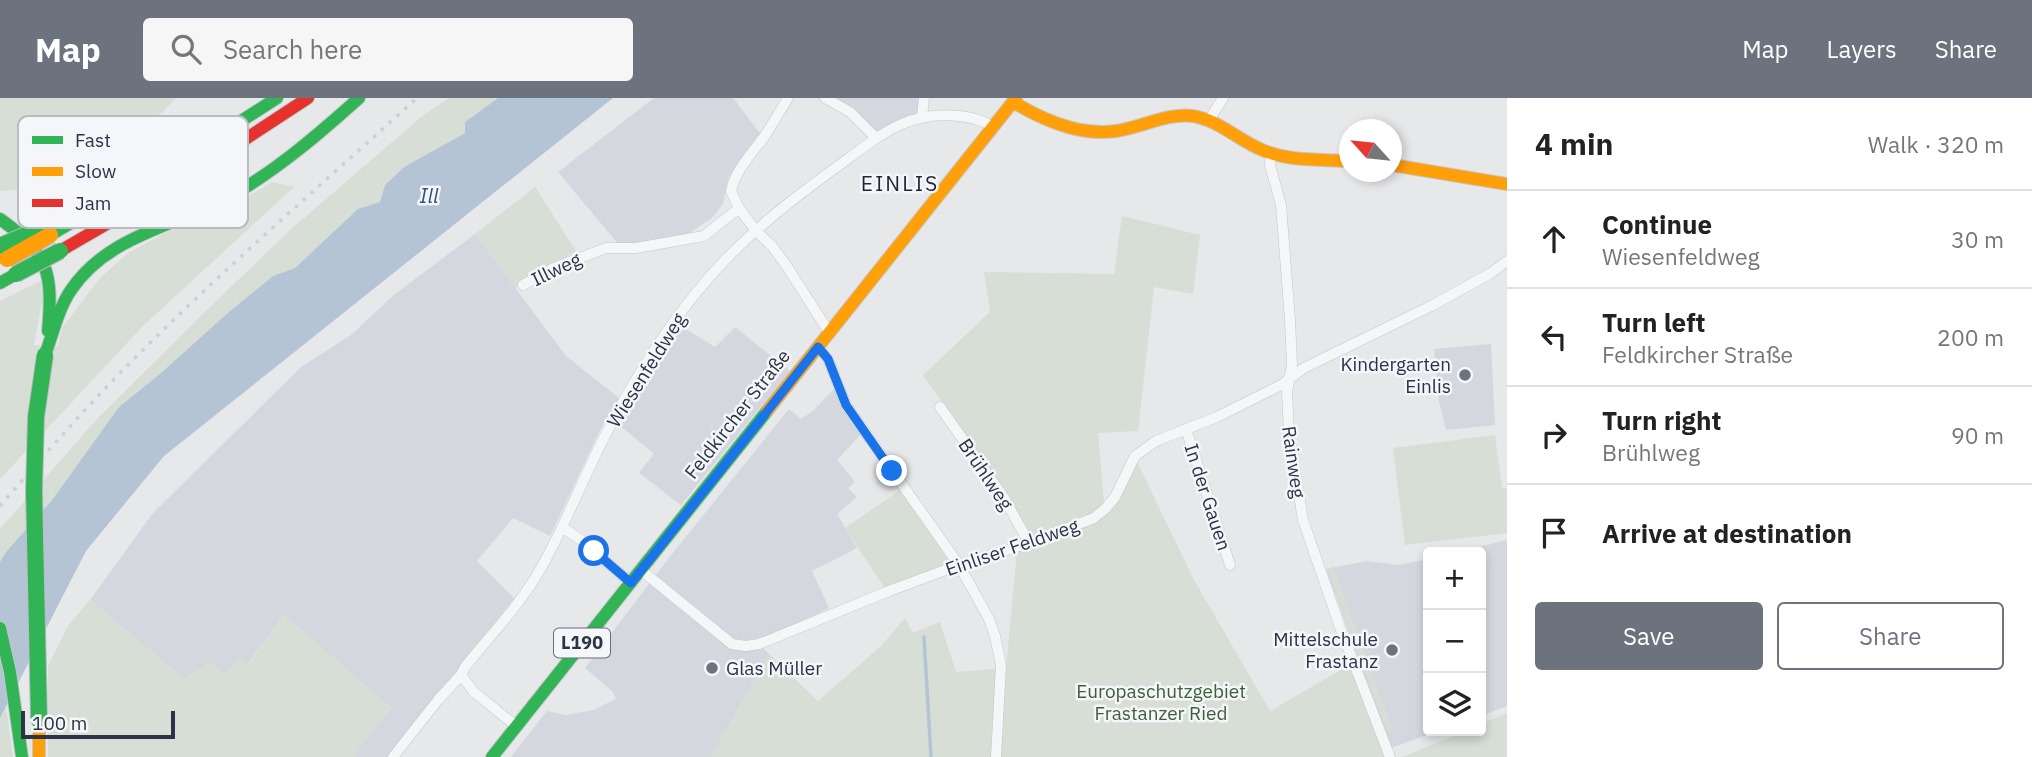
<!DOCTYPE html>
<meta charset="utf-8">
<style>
body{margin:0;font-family:"IBM Plex Sans",sans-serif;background:#f6f6f6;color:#222}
.controls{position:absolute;right:21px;bottom:21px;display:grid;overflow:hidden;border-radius:7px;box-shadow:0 4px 10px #0003}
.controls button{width:63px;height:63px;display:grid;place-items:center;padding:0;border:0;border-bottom:2px solid #e0e0e0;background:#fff;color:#222;font:35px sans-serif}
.compass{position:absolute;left:1339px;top:21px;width:63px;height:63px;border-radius:50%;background:#fff;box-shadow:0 4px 10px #0003;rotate:297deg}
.scale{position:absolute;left:21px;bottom:18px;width:154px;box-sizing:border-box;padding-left:7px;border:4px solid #2b3445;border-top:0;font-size:19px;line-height:24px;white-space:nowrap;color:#2b3445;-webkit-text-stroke:5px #f4f6f9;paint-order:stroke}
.stop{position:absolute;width:21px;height:21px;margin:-16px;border:5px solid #1a73e8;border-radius:50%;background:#fff}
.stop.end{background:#1a73e8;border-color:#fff;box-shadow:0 2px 7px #0008}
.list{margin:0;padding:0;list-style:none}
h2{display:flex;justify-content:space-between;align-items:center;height:91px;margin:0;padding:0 28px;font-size:30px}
h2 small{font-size:23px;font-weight:400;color:#767676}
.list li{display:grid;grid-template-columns:46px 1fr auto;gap:21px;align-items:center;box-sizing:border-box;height:98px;padding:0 28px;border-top:2px solid #e0e0e0}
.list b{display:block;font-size:26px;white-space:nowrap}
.list p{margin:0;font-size:23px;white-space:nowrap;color:#767676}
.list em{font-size:23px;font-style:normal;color:#767676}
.actions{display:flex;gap:14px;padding:21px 28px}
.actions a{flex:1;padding:16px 0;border:2px solid #6c737f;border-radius:7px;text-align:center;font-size:24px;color:#6c737f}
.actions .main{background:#6c737f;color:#fff}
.icon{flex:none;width:38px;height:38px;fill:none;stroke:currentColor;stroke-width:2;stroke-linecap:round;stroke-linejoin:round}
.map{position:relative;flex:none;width:1507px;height:659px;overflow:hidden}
header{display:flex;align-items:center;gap:42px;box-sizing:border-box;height:98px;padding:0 35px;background:#6c737f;color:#fff}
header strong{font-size:33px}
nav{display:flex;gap:38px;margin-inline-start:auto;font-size:24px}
.search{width:490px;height:63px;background:#f6f6f6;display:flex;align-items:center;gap:18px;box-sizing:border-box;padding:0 24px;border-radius:7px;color:#767676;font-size:26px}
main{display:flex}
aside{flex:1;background:#fff}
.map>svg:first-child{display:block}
.built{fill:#d4d7dd}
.green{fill:#d6ded6}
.water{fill:#b4c4d5}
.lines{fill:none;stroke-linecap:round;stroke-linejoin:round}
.stream{stroke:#b4c4d5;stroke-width:3.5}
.street-casing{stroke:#c4c6c8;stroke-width:11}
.fast-casing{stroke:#c4c6c8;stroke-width:14}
.slow-casing{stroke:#c4c6c8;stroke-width:14}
.jam-casing{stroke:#c4c6c8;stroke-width:14}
.street{stroke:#f5f6f7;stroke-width:10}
.fast{stroke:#30b455;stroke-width:12}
.slow{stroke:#ff9f0a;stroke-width:12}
.jam{stroke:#e5322d;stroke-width:12}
.rail{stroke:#cecfd2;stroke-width:3.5;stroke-dasharray:3.5 7;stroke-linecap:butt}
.fast-bridge-casing{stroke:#b8bbbf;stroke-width:18;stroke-linecap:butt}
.slow-bridge-casing{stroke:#b8bbbf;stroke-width:18;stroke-linecap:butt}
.fast-bridge{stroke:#30b455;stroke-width:16}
.slow-bridge{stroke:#ff9f0a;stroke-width:16}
.route{stroke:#1a73e8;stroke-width:9}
.poi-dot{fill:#6c737f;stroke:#f4f6f9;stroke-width:2.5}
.labels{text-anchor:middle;stroke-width:5;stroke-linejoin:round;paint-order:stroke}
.shield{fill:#f4f6f9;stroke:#676e7b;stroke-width:2}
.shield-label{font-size:18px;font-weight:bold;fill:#2b3445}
.street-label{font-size:19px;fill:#2b3445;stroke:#f4f6f9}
.poi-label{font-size:19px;fill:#2b3445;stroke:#f4f6f9;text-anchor:end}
.park-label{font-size:19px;fill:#3f6138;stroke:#f4f6f9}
.neighbourhood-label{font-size:21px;letter-spacing:2px;fill:#1d2536;stroke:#f4f6f9}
.water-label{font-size:21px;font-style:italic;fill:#34527a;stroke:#f4f6f9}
.key{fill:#f4f6f9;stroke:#b8bcc3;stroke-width:2}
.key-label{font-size:19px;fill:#2b3445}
</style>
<header>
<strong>Map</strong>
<div class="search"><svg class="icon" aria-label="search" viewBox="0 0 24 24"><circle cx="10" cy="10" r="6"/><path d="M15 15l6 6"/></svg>Search here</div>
<nav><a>Map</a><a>Layers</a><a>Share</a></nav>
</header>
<main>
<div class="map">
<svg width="1507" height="659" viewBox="0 0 1507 659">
<rect width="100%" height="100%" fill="#e6e8ea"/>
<path class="built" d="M654,0H733L760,35L729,78L723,106L713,119L688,136L665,141L619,147L558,74Z
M818,0H922L921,15L870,42L846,17Z
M475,136L566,258L619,300L599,334L550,438L513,420L477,463L514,500L389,659H358L354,656L391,610L284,517L247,567L225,576L209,565L184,581L90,502L153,415L301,269L351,237L395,196Z
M681,228L715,249L735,229L790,273L681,407L639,375L654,356L617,325L645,280Z
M1491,246L1495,327L1446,332L1439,303L1434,251Z
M834,291L845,312L861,336L837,362L855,384L848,390L857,399L837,416L857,450L812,473L829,510L789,529L762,540L765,552L769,556L711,659H511L547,613L566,617L593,612L616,601L612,593L585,570L668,461L789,311L801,321L814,312Z
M1507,442V608L1481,618V454H1458Z
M1428,461V633H1438L1391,650L1326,471L1367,463L1398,467Z"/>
<path class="green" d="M0,0H176L131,46L63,89L0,93Z
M449,0H498L465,24V35L404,69L385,87L380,104L358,112L295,170L273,178L230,213L161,275L119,309L52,402L6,454L0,464V431L98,320L204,215L289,133L421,19Z
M272,84L294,89L143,228L0,381V203L41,183L43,199L34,247L58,249L62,230L100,180L128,155L169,133L224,113Z
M535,89L576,153L515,190L475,136Z
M1122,118L1200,137L1193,196L1154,189L1138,333L1098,335L1105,417L1137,364L1194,482L1270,613L1351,566L1385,659H711L769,556L818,603L881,548L905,520L913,535L940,524L956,574L1006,570L1017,453L1034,446L1009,399L923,277L990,214L984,174L1114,176Z
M1495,337L1502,390H1507V435L1405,447L1393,350Z
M906,388L967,469L890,498L845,430Z
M1333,468L1393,632L1387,634L1328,471Z
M90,502L184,581L210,564L225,576L239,559L248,567L284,517L391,609L355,656L358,659H48V568L68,528Z
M6,609L13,659H0V620Z
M1507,615V659H1402L1465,633H1481V626Z"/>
<path class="water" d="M498,0H613L164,358L86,453L0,620V464L6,454L52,402L119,309L161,275L230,213L273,178L295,170L358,111L380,104L385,87L404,69L465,35V24Z"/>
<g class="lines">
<path class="stream" d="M924,539L931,659"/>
<g class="street-casing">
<path id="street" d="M788,0C780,13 772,27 764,39C751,57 736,71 731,93L739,110L756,133L772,148L786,167L829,234
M825,0L850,14L876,40
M922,18L924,0
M1209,22L1223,0
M1271,55L1270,67L1281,107L1290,222L1292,266L1287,294L1289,334L1303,422L1340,529L1390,659
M523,187L554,170L606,150H636L704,138L739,110
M818,249L828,261L846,307L959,467L989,521L995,538L1001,567L996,659
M940,309L1004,400L1029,445
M1186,331L1230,467
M562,429L584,444L631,485
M641,472L732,546L746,548L759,546L889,493L959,467L1029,445L1094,420L1106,410L1115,399L1135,358L1156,343L1217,319L1281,287L1304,270L1433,207L1491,175L1507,163
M461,577L474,594L516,628
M393,659L438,602L461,577L465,569C489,539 517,510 537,477C565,430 583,378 609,330C640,270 679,210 726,161C763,123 806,91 849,60C885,33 911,13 959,18C972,19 982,22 994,29"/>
</g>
<g class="fast-casing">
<path id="fast" d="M0,121C49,156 53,174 48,233
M50,137L182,61L277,0
M0,185L16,176
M45,257C53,236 58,211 71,192C108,137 176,128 231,98C277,72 320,35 359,0
M0,530L10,574L22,659
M492,659L767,313"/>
</g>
<g class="slow-casing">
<path id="slow" d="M1013,4C1048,25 1089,42 1130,30C1150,25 1172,15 1193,18C1218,22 1237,41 1260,51C1288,64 1320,61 1350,63
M1392,67L1507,86
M767,313L1016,0
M39,622V659"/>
</g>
<g class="jam-casing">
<path id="jam" d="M60,153L186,80L308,0"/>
</g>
<use href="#street" class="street"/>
<use href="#fast" class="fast"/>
<use href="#slow" class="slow"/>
<use href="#jam" class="jam"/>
<path class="rail" d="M0,408C39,363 79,317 121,274C215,178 318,90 417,0"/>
<g class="fast-bridge-casing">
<path id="fast-bridge" d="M0,148L42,130
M16,176L60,153
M39,622L34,393L36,319L45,257"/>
</g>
<g class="slow-bridge-casing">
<path id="slow-bridge" d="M7,161L50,137"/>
</g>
<use href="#fast-bridge" class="fast-bridge"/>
<use href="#slow-bridge" class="slow-bridge"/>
</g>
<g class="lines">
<path class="route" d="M594,453L631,485L818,249L828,261L846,307L892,373"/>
</g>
<g class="poi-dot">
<circle cx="1465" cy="277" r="7"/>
<circle cx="1392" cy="552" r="7"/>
<circle cx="712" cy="570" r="7"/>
</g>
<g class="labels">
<rect class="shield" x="554" y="530.5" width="56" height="29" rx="5"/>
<g class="shield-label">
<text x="582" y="551">L190</text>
</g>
<g class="street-label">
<text transform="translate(556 171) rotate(-26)" y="7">Illweg</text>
<text transform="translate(646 272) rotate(-58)" y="7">Wiesenfeldweg</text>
<text transform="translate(737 316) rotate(-52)" y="7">Feldkircher Straße</text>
<text transform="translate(1294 364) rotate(82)" y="7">Rainweg</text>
<text transform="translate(986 376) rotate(56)" y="7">Brühlweg</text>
<text transform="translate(1208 399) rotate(72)" y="7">In der Gauen</text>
<text transform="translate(1012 449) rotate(-19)" y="7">Einliser Feldweg</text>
</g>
<g class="poi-label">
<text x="1451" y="273">Kindergarten<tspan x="1451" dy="22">Einlis</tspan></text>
<text x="1378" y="548">Mittelschule<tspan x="1378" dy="22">Frastanz</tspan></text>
<text x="726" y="577" text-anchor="start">Glas Müller</text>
</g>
<g class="park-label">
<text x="1161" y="600">Europaschutzgebiet<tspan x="1161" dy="22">Frastanzer Ried</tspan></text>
</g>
<g class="neighbourhood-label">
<text x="900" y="93">EINLIS</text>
</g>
<g class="water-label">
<text x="429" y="105">Ill</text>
</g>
</g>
<rect x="18" y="18" width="230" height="112" rx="10" class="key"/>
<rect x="32" y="38" width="31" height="8" fill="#30b455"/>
<rect x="32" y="69" width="31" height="9" fill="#ff9f0a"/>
<rect x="32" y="101" width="31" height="8" fill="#e5322d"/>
<g class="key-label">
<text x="75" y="49">Fast</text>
<text x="75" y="80">Slow</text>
<text x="75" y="112">Jam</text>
</g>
</svg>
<div class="controls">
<button>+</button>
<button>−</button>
<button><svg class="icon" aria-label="layers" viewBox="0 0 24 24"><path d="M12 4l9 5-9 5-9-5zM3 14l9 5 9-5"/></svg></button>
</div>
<svg class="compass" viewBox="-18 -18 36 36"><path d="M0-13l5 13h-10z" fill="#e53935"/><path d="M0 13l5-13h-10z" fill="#767676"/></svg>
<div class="scale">100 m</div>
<div class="stop" style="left:594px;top:453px"></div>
<div class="stop end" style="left:892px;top:373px"></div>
</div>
<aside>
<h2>4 min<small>Walk · 320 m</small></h2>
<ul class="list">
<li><svg class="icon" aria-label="ahead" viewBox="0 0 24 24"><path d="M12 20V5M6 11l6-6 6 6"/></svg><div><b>Continue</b><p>Wiesenfeldweg</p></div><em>30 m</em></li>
<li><svg class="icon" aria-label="left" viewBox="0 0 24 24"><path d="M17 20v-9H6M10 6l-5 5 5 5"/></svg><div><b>Turn left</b><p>Feldkircher Straße</p></div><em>200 m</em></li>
<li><svg class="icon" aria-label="right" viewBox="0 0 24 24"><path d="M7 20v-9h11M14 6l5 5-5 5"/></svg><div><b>Turn right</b><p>Brühlweg</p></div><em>90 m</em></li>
<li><svg class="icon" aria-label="arrive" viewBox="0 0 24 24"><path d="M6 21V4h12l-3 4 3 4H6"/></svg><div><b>Arrive at destination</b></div></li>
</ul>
<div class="actions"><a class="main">Save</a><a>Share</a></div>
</aside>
</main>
